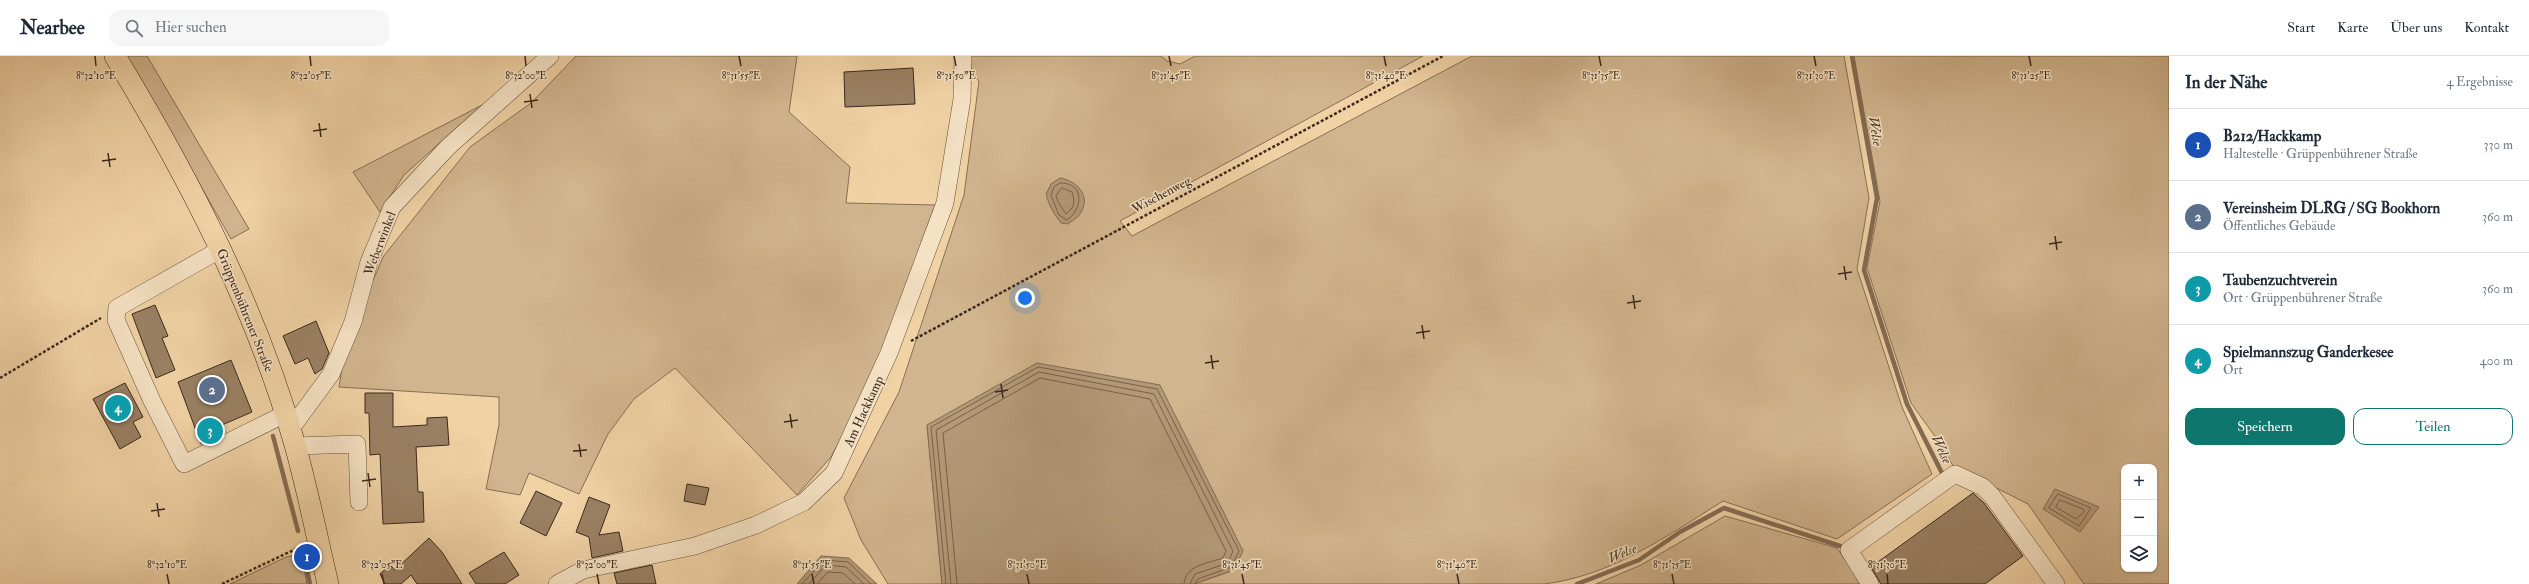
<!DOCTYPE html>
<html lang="de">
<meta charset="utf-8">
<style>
body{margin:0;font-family:"IM FELL Double Pica",serif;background:#f6f6f7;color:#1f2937}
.controls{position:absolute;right:12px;bottom:12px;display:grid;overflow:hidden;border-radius:8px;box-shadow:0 1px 3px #0004}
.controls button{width:36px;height:36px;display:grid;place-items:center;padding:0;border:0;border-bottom:1px solid #e0e1e3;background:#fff;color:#1f2937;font:20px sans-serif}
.you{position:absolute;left:1025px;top:242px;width:14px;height:14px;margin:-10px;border:3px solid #fff;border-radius:50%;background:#1a73e8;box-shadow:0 0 0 6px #1a73e833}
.badge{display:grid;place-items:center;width:26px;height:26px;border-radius:50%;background:#0f766e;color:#fff;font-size:13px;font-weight:700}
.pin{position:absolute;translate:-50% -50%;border:2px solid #fff;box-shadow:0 1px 4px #0006}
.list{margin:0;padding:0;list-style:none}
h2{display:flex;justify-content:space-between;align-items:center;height:52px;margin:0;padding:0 16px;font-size:17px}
h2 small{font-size:13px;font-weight:400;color:#747a83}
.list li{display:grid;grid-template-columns:26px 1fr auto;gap:12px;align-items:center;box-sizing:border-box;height:72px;padding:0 16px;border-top:1px solid #e0e1e3}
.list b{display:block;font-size:15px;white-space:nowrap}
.list p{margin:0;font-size:13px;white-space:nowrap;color:#747a83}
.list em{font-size:13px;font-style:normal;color:#747a83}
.actions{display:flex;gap:8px;padding:12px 16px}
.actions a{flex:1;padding:9px 0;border:1px solid #0f766e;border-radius:12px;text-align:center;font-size:14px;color:#0f766e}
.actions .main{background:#0f766e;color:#fff}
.icon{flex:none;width:22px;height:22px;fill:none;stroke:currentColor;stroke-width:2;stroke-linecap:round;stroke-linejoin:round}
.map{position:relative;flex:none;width:2169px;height:528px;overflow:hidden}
header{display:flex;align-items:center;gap:24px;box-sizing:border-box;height:56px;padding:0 20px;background:#fff;border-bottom:1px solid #e0e1e3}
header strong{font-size:19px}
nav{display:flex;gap:22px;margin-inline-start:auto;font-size:14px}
.search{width:280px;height:36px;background:#f6f6f7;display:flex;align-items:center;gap:10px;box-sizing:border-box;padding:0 14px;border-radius:12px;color:#747a83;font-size:15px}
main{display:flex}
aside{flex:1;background:#fff}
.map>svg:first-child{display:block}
.green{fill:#d1b58e;stroke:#866f56;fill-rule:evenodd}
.water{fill:#b39977;stroke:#836c53}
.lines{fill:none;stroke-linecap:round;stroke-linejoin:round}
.shore{stroke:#78614a;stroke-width:1}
.stream{stroke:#836c53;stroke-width:4.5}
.building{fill:#9a8164;stroke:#3c291d}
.minor-casing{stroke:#69533f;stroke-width:18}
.major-casing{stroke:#3c291d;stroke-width:22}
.path{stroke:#3c291d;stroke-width:2.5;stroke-dasharray:3 2;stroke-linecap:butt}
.minor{stroke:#f5e2c4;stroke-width:17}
.major{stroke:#f0d2a5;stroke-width:21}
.ticks{fill:none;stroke:#3c291d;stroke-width:1.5}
.labels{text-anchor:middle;stroke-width:3;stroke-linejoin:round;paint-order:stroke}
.street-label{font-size:13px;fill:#3c291d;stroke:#f5e2c4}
.water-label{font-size:14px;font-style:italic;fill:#5a4534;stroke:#f5e2c4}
.ticks-label{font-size:10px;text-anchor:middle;fill:#3c291d;stroke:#f5e2c4;stroke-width:3;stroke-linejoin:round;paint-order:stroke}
</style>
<header>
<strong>Nearbee</strong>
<div class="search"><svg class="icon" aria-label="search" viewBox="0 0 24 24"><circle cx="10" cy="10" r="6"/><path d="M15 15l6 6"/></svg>Hier suchen</div>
<nav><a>Start</a><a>Karte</a><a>Über uns</a><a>Kontakt</a></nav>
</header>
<main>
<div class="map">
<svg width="2169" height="528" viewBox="0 0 2169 528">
<rect width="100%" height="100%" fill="#f0d2a5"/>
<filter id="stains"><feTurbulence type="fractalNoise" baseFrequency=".005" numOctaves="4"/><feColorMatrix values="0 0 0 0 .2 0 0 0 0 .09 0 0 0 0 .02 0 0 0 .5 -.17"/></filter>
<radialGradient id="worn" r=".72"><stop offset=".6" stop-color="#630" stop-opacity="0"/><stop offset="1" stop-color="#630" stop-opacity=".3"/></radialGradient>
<path class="green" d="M126,0H147L249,173L231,183Z
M576,0H797L789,56L850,111L846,147L935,149L870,327L831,401L797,439L675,312L634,343L608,378L579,438L529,417L520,439L486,433L499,369V341L339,331L346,288L383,201L470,91L531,47Z
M970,0H1161L1167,5L1180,8L1195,0H1423L1120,165L1132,180L1472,0H1844L1869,142L1857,213L1902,351L1932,418L1837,483L1723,445C1667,480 1611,520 1544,528H1194L1234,514L927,369L942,528H888L861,484L844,442L899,336L964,139L979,25L972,19Z
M1854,0H2169V528H2084L2028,448L1953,410L1944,393L1911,347L1867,212L1880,145ZM2124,411H2154V513H2124Z
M482,49L404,119L380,156L353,116Z
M1725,460L1837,492L1862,528H1596L1641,509Z
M301,498L307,528H230L286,501Z"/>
<path class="water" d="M1060,122C1077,125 1092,140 1080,158C1078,162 1071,165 1068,168L1061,167C1054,158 1049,150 1046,138L1051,128Z
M1037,307L1160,329L1243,495L1234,514L1194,528H942L927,369Z
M2055,433L2099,451L2080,476L2043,453Z
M821,500L849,502L877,528H797Z"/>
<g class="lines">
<path class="shore" d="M1060,127C1084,126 1084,152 1067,164L1059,159L1051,139L1054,131Z
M1062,132L1072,136C1075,146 1075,151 1066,158L1058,146L1056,140Z
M2058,438L2091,452L2079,470L2049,452Z
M2060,444L2083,453L2084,456L2076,463L2056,451Z
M802,528L824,504L848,506L871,528
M809,528L826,509L846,511L864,528
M817,528L828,516L843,517L855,528
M946,528L931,371L1038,311L1157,333L1239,495L1231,511L1198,523L1195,528
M951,528L936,374L1039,316L1154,338L1233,495L1228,507L1195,518L1190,528
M957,528L943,377L1040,322L1150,343L1226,495L1223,502C1209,507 1185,509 1184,528"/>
<path class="stream" d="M1852,0L1877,142L1864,214L1907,348L1943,419L1940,421
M273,380L298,475
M303,497L310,528
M1577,528L1639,504L1680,476L1724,452L1843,491L1847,488"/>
</g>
<path class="building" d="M913,12L915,48L845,51L844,16Z
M155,249L168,280L162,282L175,314L156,322L132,258Z
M316,265L329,297L322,313L315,318L308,302L295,308L283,280Z
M231,304L252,356L222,369L225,376L201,388L178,326Z
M125,327L143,361L133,366L141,381L120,393L93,343Z
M365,337H393V371L427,369V362L447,361L449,389L416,391L418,436H423L424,466L383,468L380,398L370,399L369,357H365Z
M687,428L709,432L705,449L684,445Z
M536,435L562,447L546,480L520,467Z
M1973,437L1984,447L2023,500L1985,528H1881L1871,511Z
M589,441L610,449L599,479L619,476L623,495L592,502L589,481L576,476Z
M429,482L442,496L462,528H417L411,519L401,528H385L380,518L390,509L395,514Z
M504,496L519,519L505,528H476L469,517Z
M652,509L656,528H617L614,517Z"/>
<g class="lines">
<g class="minor-casing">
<path id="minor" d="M221,193L117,252L116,264L152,345L184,408L285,358
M290,374L331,318L353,266L369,206L392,151L448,91L550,0
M296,390L357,388L359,446
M557,528L583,514L695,490L756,469L804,446L834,417L889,297L945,147L962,43L963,0
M1870,528L1849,494L1955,418L1983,431L1992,440L2056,528"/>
</g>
<g class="major-casing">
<path id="major" d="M115,0C189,122 256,251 295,389C308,435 317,482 328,528"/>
</g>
<path class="path" d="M911,285L1443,0
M0,322L101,262
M222,528L302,490"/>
<use href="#minor" class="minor"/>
<use href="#major" class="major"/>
</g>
<path class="ticks" d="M95,0L96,10M310,0L311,10M525,0L526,10M739,0L741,10M954,0L956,10M1169,0L1171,10M1384,0L1386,10M1599,0L1601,10M1814,0L1816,10M2029,0L2031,10M530,38L532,52M524,46L538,44M319,67L321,81M313,75L327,73M108,97L110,111M102,105L116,103M2055,180L2057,194M2049,188L2062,186M1844,210L1846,224M1838,218L1852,216M1633,239L1635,253M1627,247L1641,245M1422,269L1424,283M1416,277L1430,275M1211,299L1213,313M1205,307L1219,305M1001,328L1003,342M995,336L1008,334M790,358L792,372M784,366L798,364M579,388L581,401M573,395L587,394M368,417L370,431M362,425L376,423M157,447L159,461M151,455L165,453M167,518L169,528M382,518L384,528M597,518L599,528M812,518L814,528M1027,518L1029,528M1242,518L1244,528M1457,518L1459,528M1672,518L1674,528M1887,518L1888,528"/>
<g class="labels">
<g class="street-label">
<text transform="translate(1161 138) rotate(-28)" y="5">Wischenweg</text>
<text transform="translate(379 187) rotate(-69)" y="5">Weberwinkel</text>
<text transform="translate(246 254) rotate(68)" y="5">Grüppenbührener Straße</text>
<text transform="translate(863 355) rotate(-65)" y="5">Am Hackkamp</text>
</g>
<g class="water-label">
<text transform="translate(1876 75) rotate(80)" y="5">Welse</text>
<text transform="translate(1942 393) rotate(64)" y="5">Welse</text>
<text transform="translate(1622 497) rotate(-24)" y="5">Welse</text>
</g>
</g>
<g class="ticks-label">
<text x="96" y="23">8°32'10"E</text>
<text x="311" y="23">8°32'05"E</text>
<text x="526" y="23">8°32'00"E</text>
<text x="741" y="23">8°31'55"E</text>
<text x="956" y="23">8°31'50"E</text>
<text x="1171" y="23">8°31'45"E</text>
<text x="1386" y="23">8°31'40"E</text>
<text x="1601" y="23">8°31'35"E</text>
<text x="1816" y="23">8°31'30"E</text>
<text x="2031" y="23">8°31'25"E</text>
<text x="167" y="512">8°32'10"E</text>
<text x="382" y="512">8°32'05"E</text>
<text x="597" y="512">8°32'00"E</text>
<text x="812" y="512">8°31'55"E</text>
<text x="1027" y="512">8°31'50"E</text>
<text x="1242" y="512">8°31'45"E</text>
<text x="1457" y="512">8°31'40"E</text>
<text x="1672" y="512">8°31'35"E</text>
<text x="1887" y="512">8°31'30"E</text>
</g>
<rect width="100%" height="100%" filter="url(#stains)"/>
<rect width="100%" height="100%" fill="url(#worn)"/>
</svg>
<div class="controls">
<button>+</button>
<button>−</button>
<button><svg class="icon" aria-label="layers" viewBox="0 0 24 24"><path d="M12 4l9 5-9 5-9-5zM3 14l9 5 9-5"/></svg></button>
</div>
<div class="you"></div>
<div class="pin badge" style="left:307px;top:501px;background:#1a4fb4">1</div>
<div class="pin badge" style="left:212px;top:334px;background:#5c6f8a">2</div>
<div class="pin badge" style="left:210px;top:375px;background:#0f9aa8">3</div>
<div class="pin badge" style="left:118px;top:352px;background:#0f9aa8">4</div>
</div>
<aside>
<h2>In der Nähe<small>4 Ergebnisse</small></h2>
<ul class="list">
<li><span class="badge" style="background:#1a4fb4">1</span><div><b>B212/Hackkamp</b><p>Haltestelle · Grüppenbührener Straße</p></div><em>330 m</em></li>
<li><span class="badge" style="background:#5c6f8a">2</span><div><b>Vereinsheim DLRG / SG Bookhorn</b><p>Öffentliches Gebäude</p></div><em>360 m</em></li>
<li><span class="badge" style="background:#0f9aa8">3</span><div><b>Taubenzuchtverein</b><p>Ort · Grüppenbührener Straße</p></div><em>360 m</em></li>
<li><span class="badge" style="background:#0f9aa8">4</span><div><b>Spielmannszug Ganderkesee</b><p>Ort</p></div><em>400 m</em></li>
</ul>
<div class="actions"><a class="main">Speichern</a><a>Teilen</a></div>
</aside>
</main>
